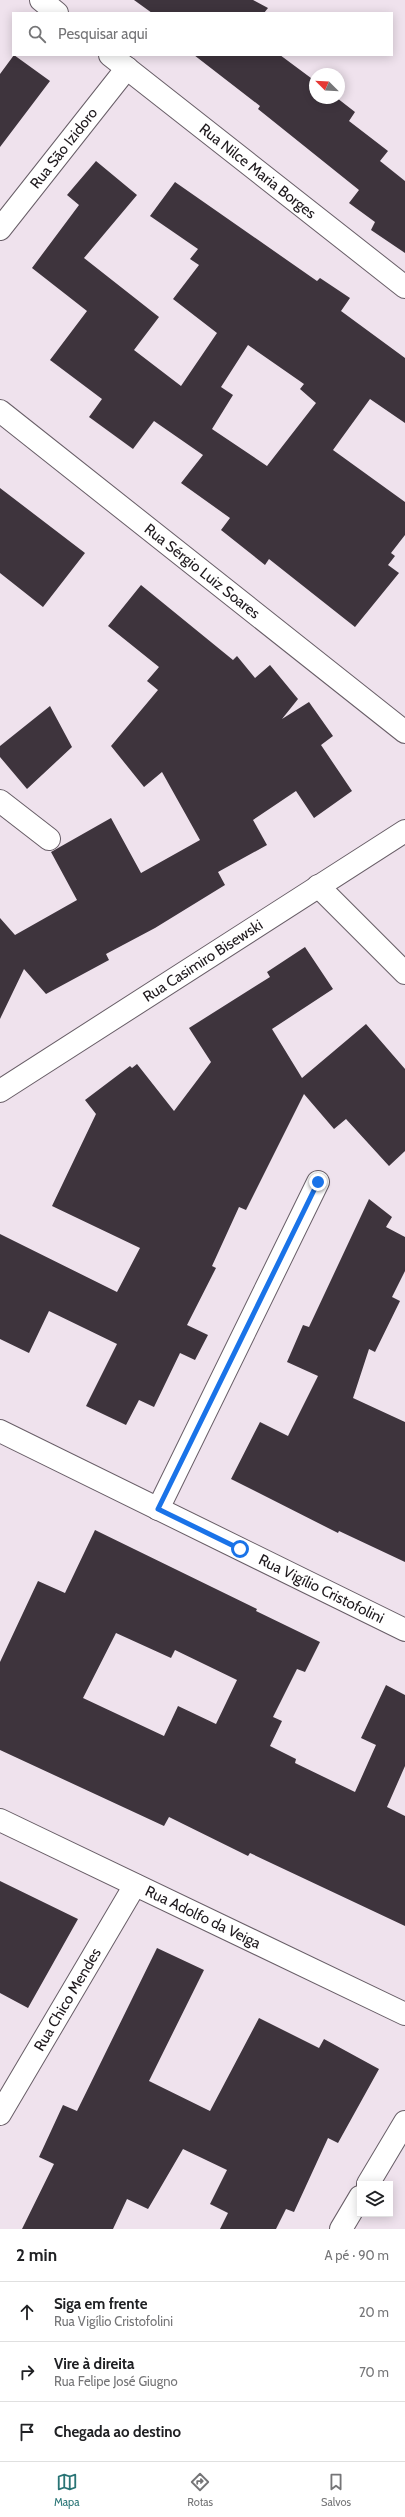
<!DOCTYPE html>
<html lang="pt">
<meta charset="utf-8">
<style>
body{margin:0;font-family:Cabin,sans-serif;background:#f6f6f6;color:#202124}
.controls{position:absolute;right:12px;bottom:12px;display:grid;overflow:hidden;border-radius:0px;box-shadow:0 2px 10px #0003}
.controls button{width:36px;height:36px;display:grid;place-items:center;padding:0;border:0;border-bottom:1px solid #e0e0e0;background:#fff;color:#202124;font:20px sans-serif}
.compass{position:absolute;left:309px;top:68px;width:36px;height:36px;border-radius:50%;background:#fff;box-shadow:0 2px 10px #0003;rotate:294deg}
.stop{position:absolute;width:12px;height:12px;margin:-9px;border:3px solid #1a73e8;border-radius:50%;background:#fff}
.stop.end{background:#1a73e8;border-color:#fff;box-shadow:0 1px 4px #0008}
.list{margin:0;padding:0;list-style:none}
h2{display:flex;justify-content:space-between;align-items:center;height:52px;margin:0;padding:0 16px;font-size:17px}
h2 small{font-size:13px;font-weight:400;color:#757577}
.list li{display:grid;grid-template-columns:26px 1fr auto;gap:12px;align-items:center;box-sizing:border-box;height:60px;padding:0 16px;border-top:1px solid #e0e0e0}
.list b{display:block;font-size:15px;white-space:nowrap}
.list p{margin:0;font-size:13px;white-space:nowrap;color:#757577}
.list em{font-size:13px;font-style:normal;color:#757577}
.icon{flex:none;width:22px;height:22px;fill:none;stroke:currentColor;stroke-width:2;stroke-linecap:round;stroke-linejoin:round}
.map{position:relative;flex:none;width:405px;height:2229px;overflow:hidden}
.search{position:absolute;background:#fff;box-shadow:0 2px 10px #0003;left:12px;right:12px;top:12px;height:44px;display:flex;align-items:center;gap:10px;box-sizing:border-box;padding:0 14px;border-radius:0px;color:#757577;font-size:15px}
.sheet{height:232px;background:#fff}
nav{display:flex;justify-content:space-around;align-items:center;box-sizing:border-box;height:56px;border-top:1px solid #e0e0e0;background:#fff;font-size:11px;color:#757577}
nav a{display:grid;justify-items:center;gap:2px}
nav .on{color:#297475}
.map>svg:first-child{display:block}
.building{fill:#3e343d;fill-rule:evenodd}
.lines{fill:none;stroke-linecap:round;stroke-linejoin:round}
.minor-casing{stroke:#685e67;stroke-width:24}
.tertiary-casing{stroke:#685e67;stroke-width:24}
.minor{stroke:#fff;stroke-width:22}
.tertiary{stroke:#fff;stroke-width:22}
.route{stroke:#1a73e8;stroke-width:5}
.labels{text-anchor:middle;stroke-width:4;stroke-linejoin:round;paint-order:stroke}
.street-label{font-size:15px;fill:#1e191d;stroke:#fcf0fa}
</style>
<div class="map">
<svg width="405" height="2229" viewBox="0 0 405 2229">
<rect width="100%" height="100%" fill="#efe2ed"/>
<path class="building" d="M134,0H253L268,8L264,13H152Z
M14,55L50,81L0,147V74Z
M194,55H280L315,81V98H337L355,112L349,121L388,151L380,161L405,181V253L371,230L375,222L349,203L359,190L258,109L260,106Z
M96,161L137,195L84,258L159,317L134,350L181,386L217,333L173,299L199,265L190,259L198,249L150,216L175,182L317,281L320,278L350,298L341,311L405,358V423L370,399L333,450L405,502V535L391,553L395,556L388,565L399,573L355,627L269,559L265,565L221,530L230,518L181,483L203,455L154,421L133,449L89,417L102,399L50,360L87,311L32,268L79,205L67,195ZM248,345L304,384L300,389L316,403L267,466L212,429L233,395L221,387Z
M0,488L85,553L43,607L0,573Z
M141,585L233,660L237,656L255,678L270,665L298,699L282,719L309,702L333,736L321,745L352,791L314,818L296,791L253,820L267,845L218,872L225,885L155,928L106,954L109,960L46,994L24,969L0,1019V918L15,935L77,900L51,852L111,818L141,873L200,840L162,772L144,787L111,746L158,690L147,681L159,667L108,626Z
M50,706L72,747L27,789L0,757V746Z
M305,947L333,989L272,1029L302,1078L366,1024L405,1069V1151L389,1166L346,1119L334,1129L304,1094L246,1210L239,1207L212,1266L216,1268L187,1325L208,1335L195,1360L180,1353L154,1407L139,1400L126,1425L86,1406L117,1344L49,1311L29,1353L0,1339V1234L117,1292L140,1248L52,1206L96,1114L85,1100L130,1066L132,1068L137,1064L174,1111L211,1062L189,1028L270,977L267,972Z
M369,1199L392,1217L386,1227L405,1237V1271L392,1297L400,1301L375,1352L369,1349L353,1398L405,1422V1562L339,1531L338,1533L231,1479L260,1422L288,1436L318,1376L287,1362L303,1325L309,1327Z
M95,1530L257,1609L256,1611L320,1642L305,1672L297,1669L273,1717L282,1721L270,1746L296,1759L295,1763L355,1792L376,1745L361,1738L386,1685L405,1695V1766L387,1807L405,1816V1926L250,1853L248,1856L169,1817L164,1826L0,1750V1662L38,1581L65,1593ZM116,1633L171,1658L175,1650L237,1680L216,1724L178,1706L164,1736L83,1698Z
M0,1881L78,1919L28,2008L0,1993Z
M157,1948L204,1970L149,2081L210,2111L259,2018L319,2048L324,2039L379,2069L338,2143L328,2138L294,2212L286,2209L276,2229H220L228,2213L210,2204L227,2170L183,2149L148,2209L127,2199L113,2229H22L54,2164L39,2157L63,2105L77,2111Z"/>
<g class="lines">
<g class="minor-casing">
<g id="minor">
<path d="M41,0L57,13"/>
<path id="s1" d="M110,55L405,287"/>
<path id="s2" d="M0,229L127,68"/>
<path id="s3" d="M0,411L405,732"/>
<path d="M0,801L49,839"/>
<path d="M318,886L405,973"/>
<path id="s4" d="M0,1091L405,831"/>
<path id="s5" d="M0,1431L405,1630"/>
<path d="M158,1509L318,1182"/>
<path id="s6" d="M0,2114L135,1885"/>
<path d="M368,2184L405,2122"/>
<path d="M341,2229L360,2197"/>
</g>
</g>
<g class="tertiary-casing">
<g id="tertiary">
<path id="s7" d="M0,1820L405,2014"/>
</g>
</g>
<use href="#minor" class="minor"/>
<use href="#tertiary" class="tertiary"/>
</g>
<g class="lines">
<path class="route" d="M240,1549L158,1509L318,1182"/>
</g>
<g class="labels">
<g class="street-label">
<text dy="5" stroke="none"><textPath href="#s2" startOffset="103">Rua São Izidoro</textPath></text>
<text dy="5" stroke="none"><textPath href="#s1" startOffset="188">Rua Nilce Maria Borges</textPath></text>
<text dy="5" stroke="none"><textPath href="#s3" startOffset="258">Rua Sérgio Luiz Soares</textPath></text>
<text dy="5" stroke="none"><textPath href="#s4" startOffset="241">Rua Casimiro Bisewski</textPath></text>
<text dy="5" stroke="none"><textPath href="#s5" startOffset="358">Rua Vigílio Cristofolini</textPath></text>
<text dy="5" stroke="none"><textPath href="#s7" startOffset="225">Rua Adolfo da Veiga</textPath></text>
<text dy="5" stroke="none"><textPath href="#s6" startOffset="133">Rua Chico Mendes</textPath></text>
</g>
</g>
</svg>
<div class="controls">
<button><svg class="icon" aria-label="layers" viewBox="0 0 24 24"><path d="M12 4l9 5-9 5-9-5zM3 14l9 5 9-5"/></svg></button>
</div>
<svg class="compass" viewBox="-18 -18 36 36"><path d="M0-13l5 13h-10z" fill="#e53935"/><path d="M0 13l5-13h-10z" fill="#757577"/></svg>
<div class="stop" style="left:240px;top:1549px"></div>
<div class="stop end" style="left:318px;top:1182px"></div>
<div class="search"><svg class="icon" aria-label="search" viewBox="0 0 24 24"><circle cx="10" cy="10" r="6"/><path d="M15 15l6 6"/></svg>Pesquisar aqui</div>
</div>
<section class="sheet">
<h2>2 min<small>A pé · 90 m</small></h2>
<ul class="list">
<li><svg class="icon" aria-label="ahead" viewBox="0 0 24 24"><path d="M12 20V5M6 11l6-6 6 6"/></svg><div><b>Siga em frente</b><p>Rua Vigílio Cristofolini</p></div><em>20 m</em></li>
<li><svg class="icon" aria-label="right" viewBox="0 0 24 24"><path d="M7 20v-9h11M14 6l5 5-5 5"/></svg><div><b>Vire à direita</b><p>Rua Felipe José Giugno</p></div><em>70 m</em></li>
<li><svg class="icon" aria-label="arrive" viewBox="0 0 24 24"><path d="M6 21V4h12l-3 4 3 4H6"/></svg><div><b>Chegada ao destino</b></div></li>
</ul>
</section>
<nav>
<a class="on"><svg class="icon" aria-label="map" viewBox="0 0 24 24"><path d="M3 6l6-2 6 2 6-2v14l-6 2-6-2-6 2zM9 4v14M15 6v14"/></svg>Mapa</a>
<a><svg class="icon" aria-label="directions" viewBox="0 0 24 24"><path d="M12 3l9 9-9 9-9-9zM9 14v-3h6M13 9l2 2-2 2"/></svg>Rotas</a>
<a><svg class="icon" aria-label="saved" viewBox="0 0 24 24"><path d="M7 4h10v16l-5-4-5 4z"/></svg>Salvos</a>
</nav>
